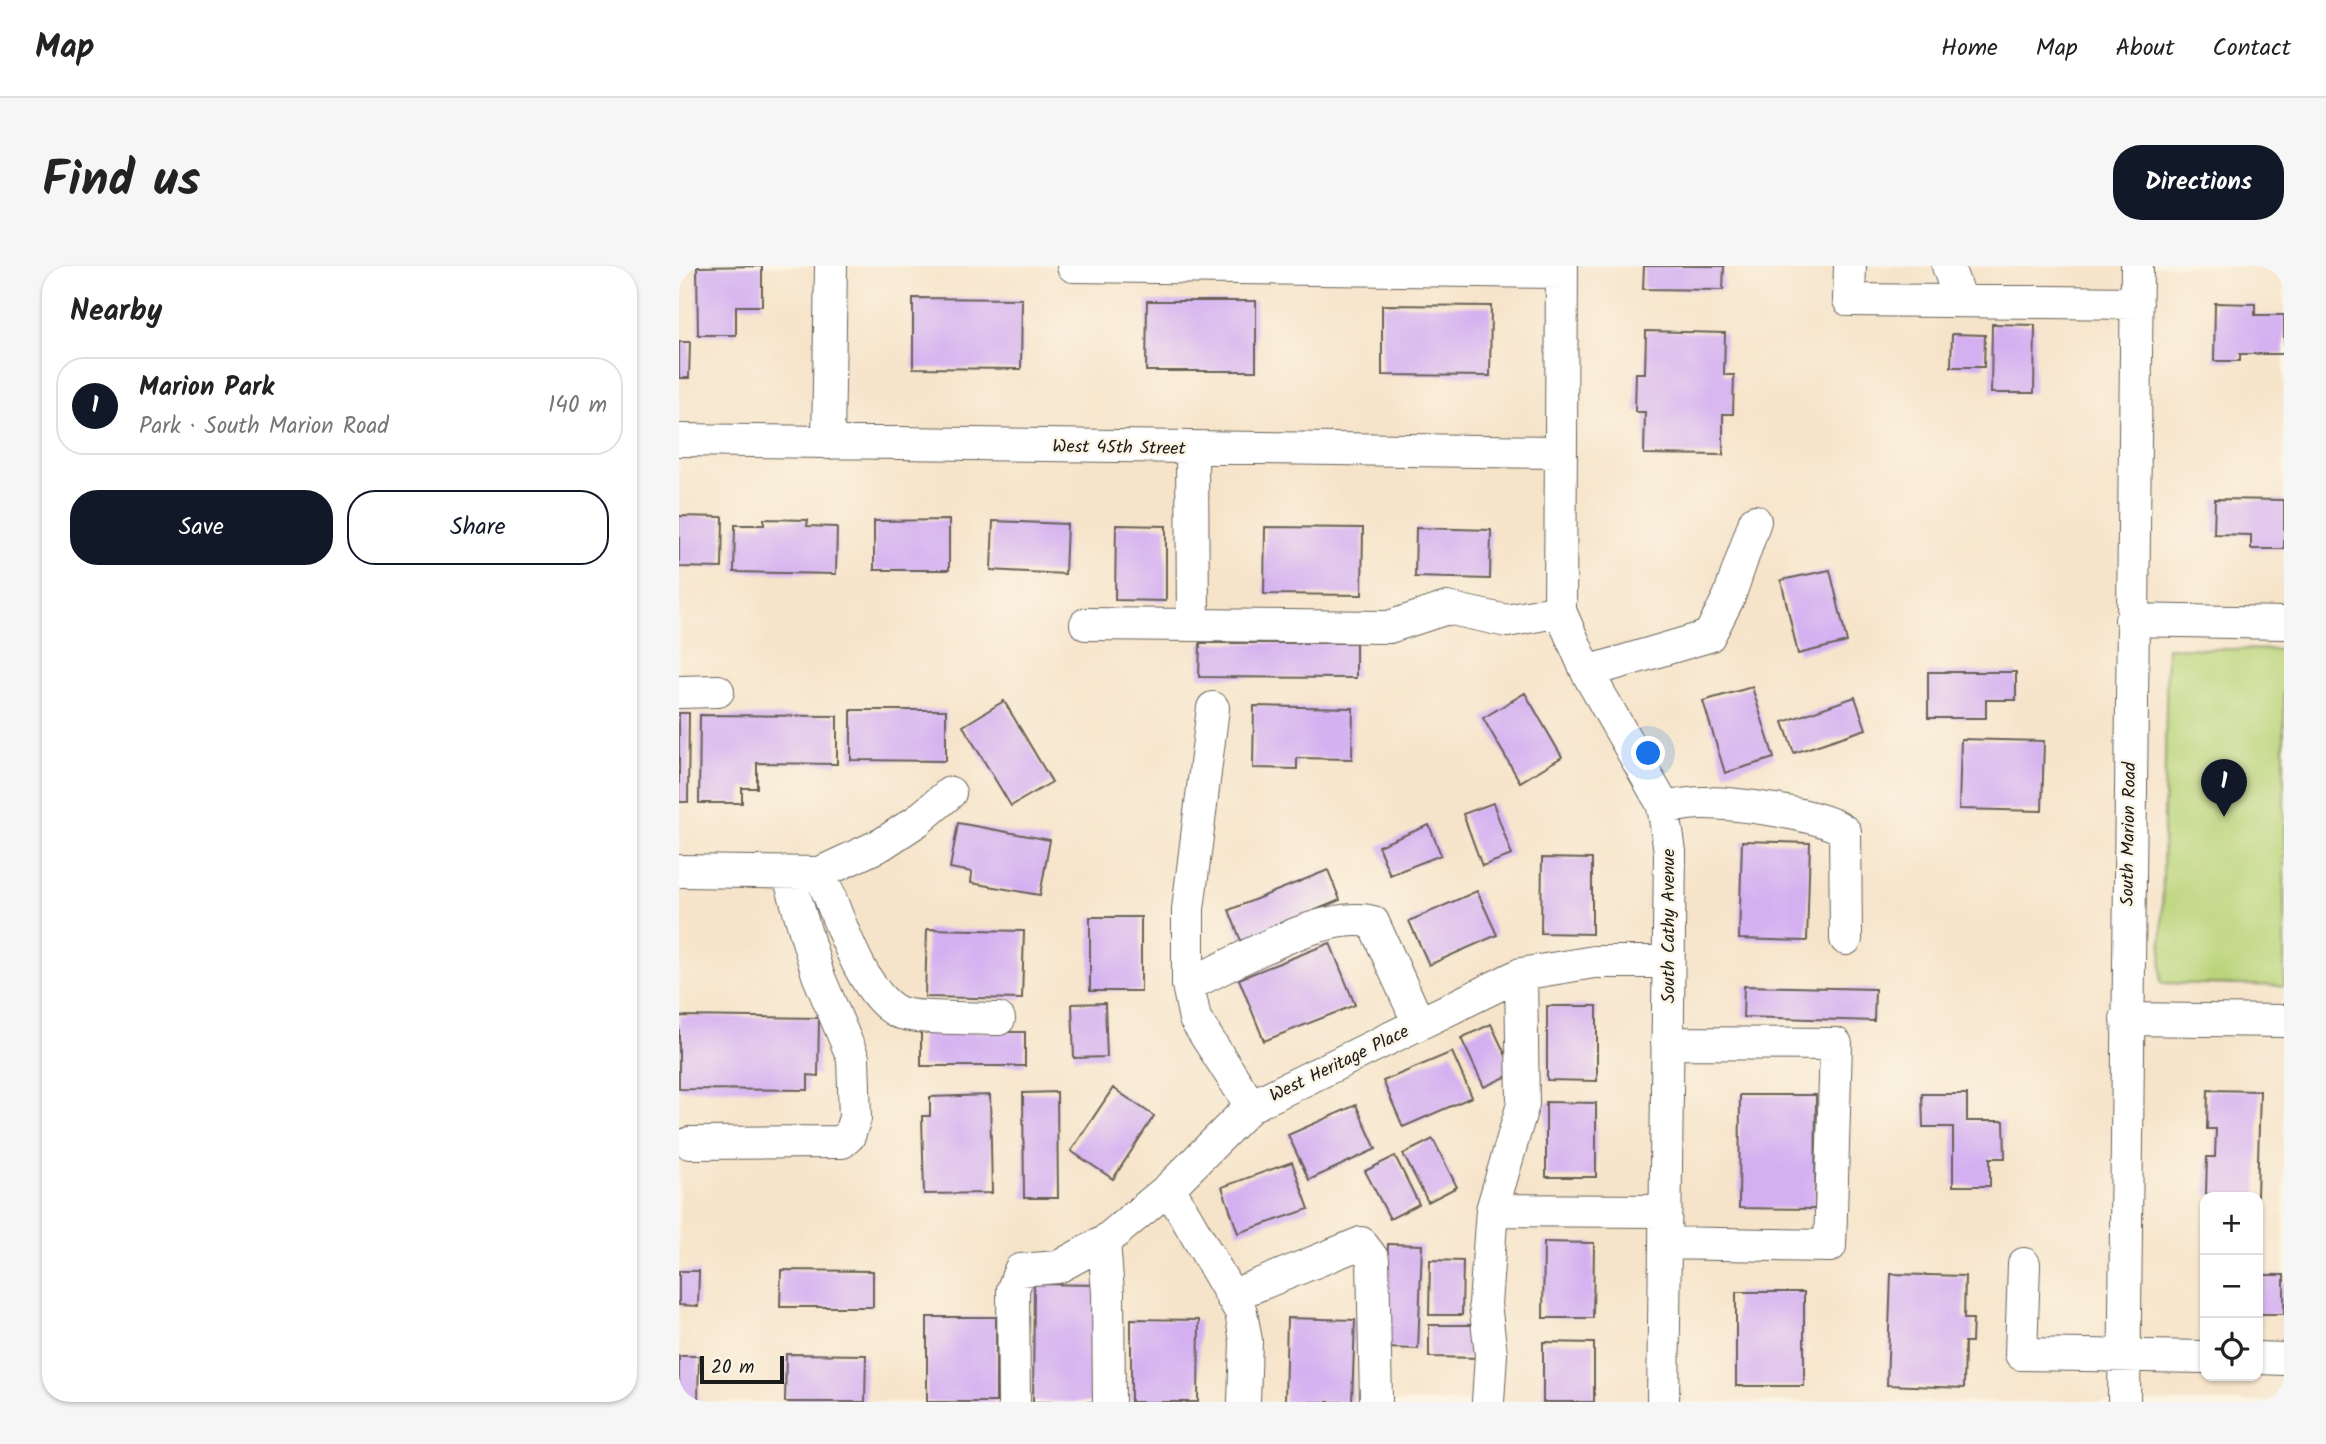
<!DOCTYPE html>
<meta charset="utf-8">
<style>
body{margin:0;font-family:Kalam,sans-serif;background:#f6f6f6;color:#222}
.controls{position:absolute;right:21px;bottom:21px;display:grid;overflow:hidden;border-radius:14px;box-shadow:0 2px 5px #0004}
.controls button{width:63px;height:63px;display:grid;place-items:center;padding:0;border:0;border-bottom:2px solid #e0e0e0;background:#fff;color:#222;font:35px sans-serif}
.scale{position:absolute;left:21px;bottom:18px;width:84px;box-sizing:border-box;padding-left:7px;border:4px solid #1c1c1c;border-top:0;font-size:19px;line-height:24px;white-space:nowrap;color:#1c1c1c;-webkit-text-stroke:5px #fcf5e5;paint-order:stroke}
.you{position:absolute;left:970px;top:488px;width:24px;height:24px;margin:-18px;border:5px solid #fff;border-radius:50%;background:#1a73e8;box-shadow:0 0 0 10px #1a73e833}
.badge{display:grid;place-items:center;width:46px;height:46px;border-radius:50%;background:#111827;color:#fff;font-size:23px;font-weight:700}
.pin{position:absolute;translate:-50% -58px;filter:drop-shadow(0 2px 4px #0008)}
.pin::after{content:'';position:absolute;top:37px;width:24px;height:21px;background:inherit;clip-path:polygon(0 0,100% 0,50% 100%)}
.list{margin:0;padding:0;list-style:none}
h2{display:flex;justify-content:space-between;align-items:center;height:91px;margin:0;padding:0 28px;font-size:30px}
h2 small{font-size:23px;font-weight:400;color:#767676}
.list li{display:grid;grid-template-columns:46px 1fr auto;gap:21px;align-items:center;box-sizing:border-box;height:98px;margin:0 14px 14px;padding:0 14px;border:2px solid #e0e0e0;border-radius:28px}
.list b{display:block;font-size:26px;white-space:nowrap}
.list p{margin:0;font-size:23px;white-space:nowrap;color:#767676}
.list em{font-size:23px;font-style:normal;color:#767676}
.actions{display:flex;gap:14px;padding:21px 28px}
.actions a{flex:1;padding:16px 0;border:2px solid #111827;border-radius:28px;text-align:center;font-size:24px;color:#111827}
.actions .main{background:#111827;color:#fff}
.icon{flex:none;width:38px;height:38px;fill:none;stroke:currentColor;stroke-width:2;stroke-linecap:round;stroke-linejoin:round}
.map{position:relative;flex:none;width:1605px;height:1136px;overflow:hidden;border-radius:28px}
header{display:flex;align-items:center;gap:42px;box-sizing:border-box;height:98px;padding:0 35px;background:#fff;border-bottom:2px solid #e0e0e0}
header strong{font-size:33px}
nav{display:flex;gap:38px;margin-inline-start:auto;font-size:24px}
.intro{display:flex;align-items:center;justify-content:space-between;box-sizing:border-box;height:168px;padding:0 42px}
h1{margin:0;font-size:49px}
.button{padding:18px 32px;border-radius:28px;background:#111827;color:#fff;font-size:24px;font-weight:700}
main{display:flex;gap:42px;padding:0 42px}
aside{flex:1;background:#fff;border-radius:28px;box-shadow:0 2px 5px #0004}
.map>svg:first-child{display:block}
.green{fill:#bad47a;stroke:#6b784b;stroke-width:2}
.building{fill:#d4b0f1}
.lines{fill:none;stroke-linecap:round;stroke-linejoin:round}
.minor-casing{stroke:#686259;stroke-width:34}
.minor{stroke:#fff;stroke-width:32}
.labels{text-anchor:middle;stroke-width:5;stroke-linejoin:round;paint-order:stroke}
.street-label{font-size:18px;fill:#1c1c1c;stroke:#fcf5e5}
</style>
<header>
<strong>Map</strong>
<nav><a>Home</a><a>Map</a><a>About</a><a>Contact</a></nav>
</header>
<div class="intro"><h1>Find us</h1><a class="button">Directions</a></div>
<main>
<aside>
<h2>Nearby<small></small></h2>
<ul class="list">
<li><span class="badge">1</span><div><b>Marion Park</b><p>Park · South Marion Road</p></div><em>140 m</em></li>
</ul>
<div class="actions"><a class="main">Save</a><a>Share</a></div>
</aside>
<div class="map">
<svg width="1605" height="1136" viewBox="0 0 1605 1136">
<rect width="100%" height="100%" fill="#fcf5e5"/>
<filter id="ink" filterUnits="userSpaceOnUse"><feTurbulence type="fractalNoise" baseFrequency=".0143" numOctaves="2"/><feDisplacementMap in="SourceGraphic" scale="14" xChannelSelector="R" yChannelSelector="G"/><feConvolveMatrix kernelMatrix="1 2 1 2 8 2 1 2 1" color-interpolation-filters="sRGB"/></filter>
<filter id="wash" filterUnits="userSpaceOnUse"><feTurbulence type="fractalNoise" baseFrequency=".00686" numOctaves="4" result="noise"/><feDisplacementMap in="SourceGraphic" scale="28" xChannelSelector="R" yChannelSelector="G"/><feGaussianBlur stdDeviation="1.57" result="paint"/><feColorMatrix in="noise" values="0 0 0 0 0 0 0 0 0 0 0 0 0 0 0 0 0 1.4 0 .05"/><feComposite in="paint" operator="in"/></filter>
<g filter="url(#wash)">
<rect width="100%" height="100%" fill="#f6e4ca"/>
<path class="green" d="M1488,382L1605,384V720L1482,717Z"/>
<g id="blocks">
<path class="building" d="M83,0V40H57V69H19L18,1Z
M965,0H1045L1044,24L964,23Z
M234,32L343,33L342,103L234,102Z
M468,35H577V105H467Z
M1536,37L1576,38V49H1605V88H1561V95H1535Z
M703,39L812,40L811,110L703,109Z
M1313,58L1356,59L1355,127H1312Z
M967,65L1046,67L1045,109H1055L1054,148H1044V189L965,188L966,146H956L957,107H966Z
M1273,68L1306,69L1305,101H1272Z
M0,76H11L10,112H0Z
M1536,233L1605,234V283H1572V269L1535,268Z
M0,250L44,251L43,302L0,301Z
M85,253L129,254L128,260L158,261L157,308L55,306L56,259H85Z
M270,254V304H195V255Z
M314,255L388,258L386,308L312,304Z
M437,259L487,260V335L436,334Z
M586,261L684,262L683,329L585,328Z
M737,262L812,264L811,313L736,311Z
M1151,304L1168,376L1119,388L1102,314Z
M521,377H677V412L520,411Z
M1249,406H1337V434H1307V452H1249Z
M1073,421L1095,492L1046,507L1024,435Z
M846,427L883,491L841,516L804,452Z
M1176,431L1187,463L1115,487L1104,456Z
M325,435L373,516L332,540L284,460Z
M575,440L674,442L673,493L618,492V503L574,502Z
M172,444H267V495L172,494Z
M0,447H10L9,536H0Z
M21,449L158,450V498L78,497V522H63V537H20Z
M1282,473L1365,475L1363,545L1280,543Z
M814,537L833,589L803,600L784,548Z
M279,557L371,574L361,629L292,617L293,606L271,602Z
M750,559L762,589L711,609L699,580Z
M1063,575L1131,577L1128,675L1060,673Z
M863,592L913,593V668L862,667Z
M649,604L661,634L562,675L550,644Z
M798,625L818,669L750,699L730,655Z
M411,651H462V725H411Z
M248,663L345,665L343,733L246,731Z
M651,677L676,739L585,775L560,713Z
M1065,720L1196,723L1195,755L1064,751Z
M426,737L428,791L395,792L393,738Z
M868,740H918V815L868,814Z
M0,750L140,752L139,810L129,809V824L0,823Z
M812,758L835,807L805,821L782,772Z
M242,766H346V800H242Z
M773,786L793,831L724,861L704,815Z
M434,822L475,850L434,913L392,885Z
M1529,824L1581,825L1578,930L1527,928L1528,891H1536L1537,863H1528Z
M378,826L379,932H345L344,827Z
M1243,828H1288V855H1325L1326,892H1311V920H1274V861H1244Z
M311,829L313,927L245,928L243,850H251V831Z
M1061,829H1137L1136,943L1060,942Z
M867,836L917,837V911H867Z
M677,839L697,883L630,914L609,869Z
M754,873L778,921L749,936L724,888Z
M716,890L740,938L711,953L686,905Z
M613,896L630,943L559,967L543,921Z
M865,976L915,977L914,1052H864Z
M709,978L743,979L739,1083L705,1082Z
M751,994L784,995L783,1049H750Z
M102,1004L194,1005V1041H101Z
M0,1005H20L19,1040L0,1039Z
M1212,1008L1286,1010L1285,1053H1294L1293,1076H1286L1285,1122L1208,1119Z
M1579,1009H1605V1048H1579Z
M355,1018L418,1019L417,1136H354Z
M1057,1026H1125V1120H1057Z
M248,1051H317V1136H248Z
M608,1052L676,1054L673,1136H606Z
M452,1053L520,1054L519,1136H452Z
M750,1059H804L803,1092L750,1091Z
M864,1076L915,1077V1136H864Z
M107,1088L187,1089L186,1136H106Z
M0,1090H20L19,1136H0Z"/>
</g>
</g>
<g filter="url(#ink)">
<use href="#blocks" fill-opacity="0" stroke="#686259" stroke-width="2"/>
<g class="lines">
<g class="minor-casing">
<path id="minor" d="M394,0L883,6
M883,0L881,345L908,406L984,539L991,586L984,1136
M1171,0L1170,34L1458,37
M1269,0L1281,35
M0,174L879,186
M149,177L152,0
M513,182L514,359L710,361L768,342L828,355L881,345
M1452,354L1605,357
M407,358L514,359
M908,406L1030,370L1050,331L1076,255
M0,426L39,425
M534,442L509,643V719L516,753L572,840
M984,542C997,540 1010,537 1022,537C1050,536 1148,548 1166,566L1167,673
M0,605L141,607L203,578L238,555L271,527
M141,607C158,645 181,727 219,746C233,753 300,752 320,753
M509,719C557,697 644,643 694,656L740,758
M1447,753L1605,755
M11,877L163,876L170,870L176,852L174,792L139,709L109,607
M490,922L562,1046L567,1075L565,1136
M813,944L844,838L842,708
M425,976L429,1027L430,1136
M986,977L1151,980L1157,778L988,777
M1345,998L1342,1088L1526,1091
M552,1030L682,977L694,993L697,1136
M1579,1092L1605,1093
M335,1136L334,1023L341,1004L379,1001L425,976L490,922L572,840L842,708L915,696H989
M809,1136L812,1088L806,1038L813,944L986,945
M1445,1136L1458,0"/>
</g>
<use href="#minor" class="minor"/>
</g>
</g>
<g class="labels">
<g class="street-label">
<text transform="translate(440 181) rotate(1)" y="6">West 45th Street</text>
<text transform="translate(1449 568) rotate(-89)" y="6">South Marion Road</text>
<text transform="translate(989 660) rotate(-90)" y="6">South Cathy Avenue</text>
<text transform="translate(660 797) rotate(-26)" y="6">West Heritage Place</text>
</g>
</g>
</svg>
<div class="controls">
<button>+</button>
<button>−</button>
<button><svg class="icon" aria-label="locate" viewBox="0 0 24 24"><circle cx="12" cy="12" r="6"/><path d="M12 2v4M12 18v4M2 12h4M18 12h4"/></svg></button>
</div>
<div class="scale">20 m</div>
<div class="you"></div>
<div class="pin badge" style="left:1545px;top:551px">1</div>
</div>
</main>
